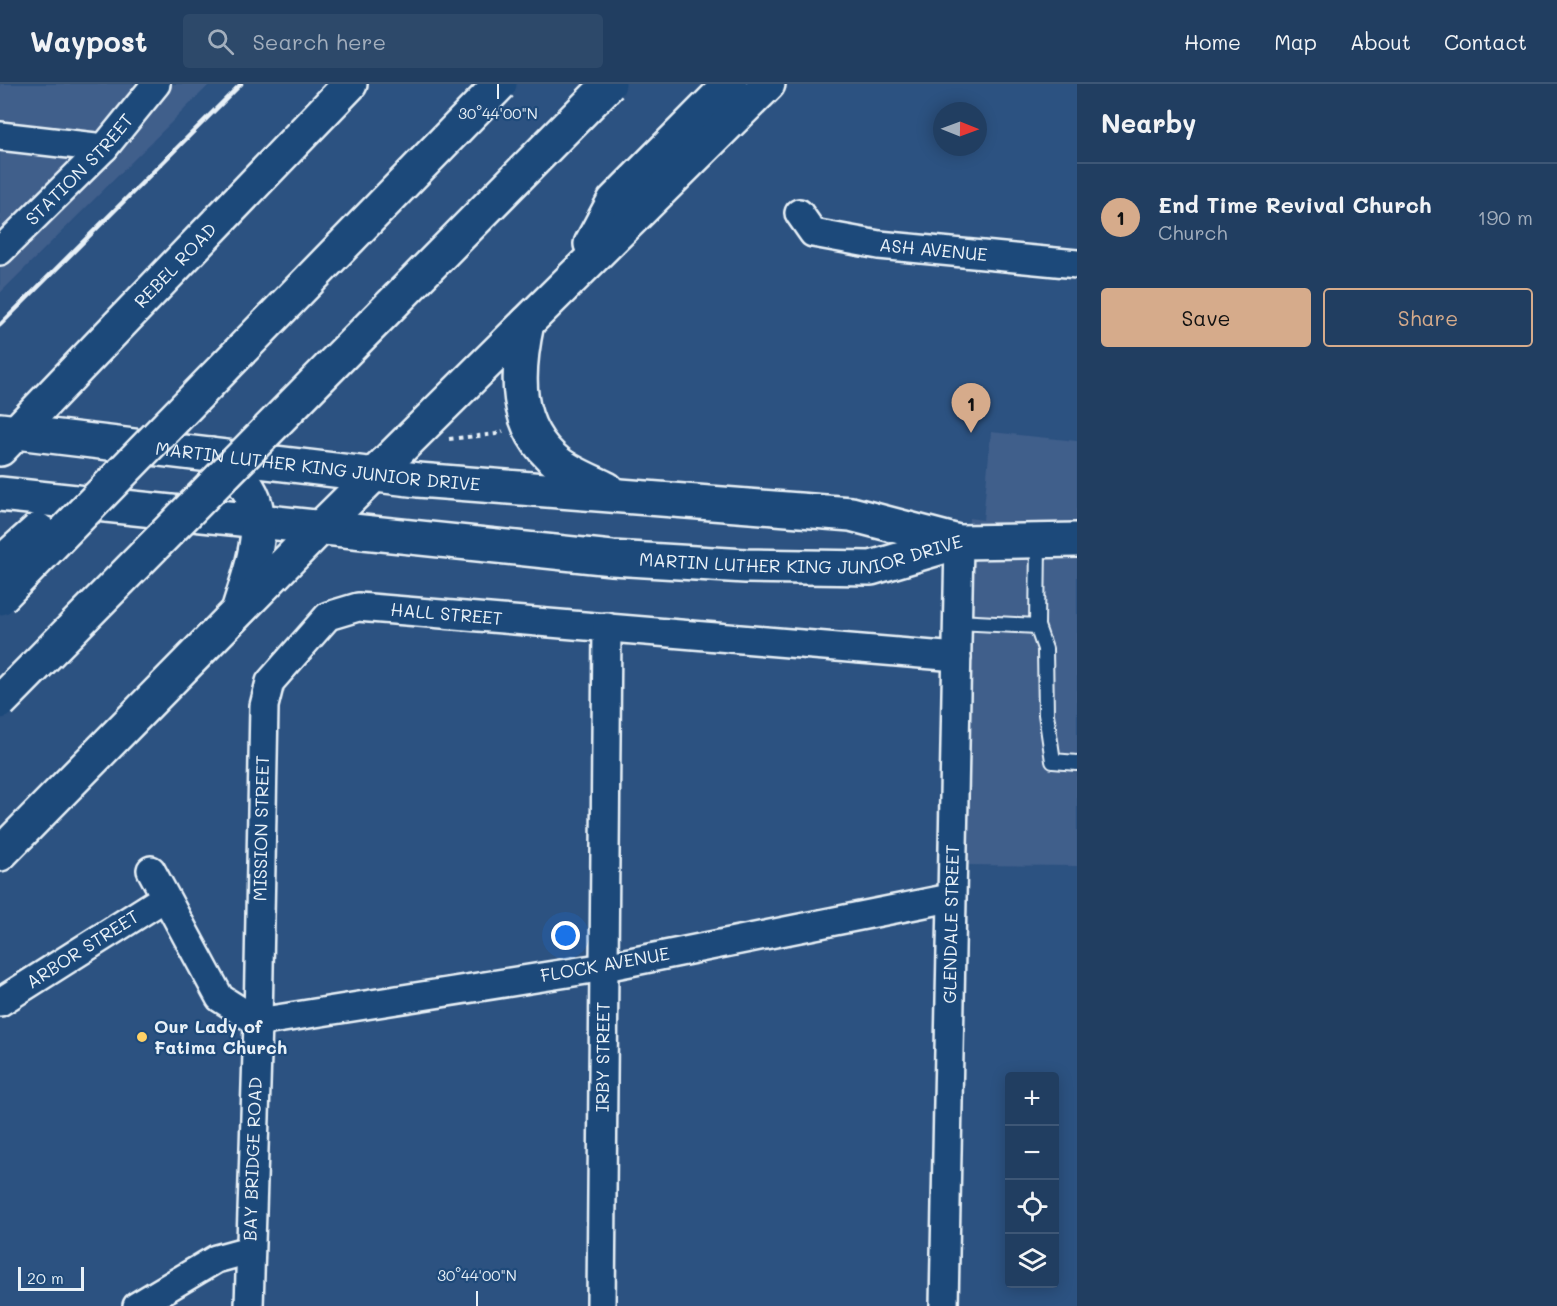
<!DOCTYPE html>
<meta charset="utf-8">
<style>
body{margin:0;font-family:Mali,sans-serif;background:#2d496a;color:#f1f3f6}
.controls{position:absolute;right:18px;bottom:18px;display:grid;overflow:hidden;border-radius:6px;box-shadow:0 3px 15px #0003}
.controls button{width:54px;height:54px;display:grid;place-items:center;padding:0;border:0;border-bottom:2px solid #3e5776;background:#213e61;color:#f1f3f6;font:30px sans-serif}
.compass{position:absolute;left:933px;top:18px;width:54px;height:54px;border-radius:50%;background:#213e61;box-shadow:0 3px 15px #0003;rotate:91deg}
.scale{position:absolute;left:18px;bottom:15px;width:66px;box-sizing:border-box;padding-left:6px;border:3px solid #e8f1f8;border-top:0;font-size:16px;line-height:21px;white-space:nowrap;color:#e8f1f8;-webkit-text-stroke:4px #1f4a7a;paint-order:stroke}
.you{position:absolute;left:566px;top:852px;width:21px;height:21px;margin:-15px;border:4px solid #fff;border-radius:50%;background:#1a73e8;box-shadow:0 0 0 9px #1a73e833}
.badge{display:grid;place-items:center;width:39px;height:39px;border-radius:50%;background:#d6ab8b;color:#111;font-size:20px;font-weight:700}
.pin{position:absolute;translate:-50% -50px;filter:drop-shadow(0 2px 3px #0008)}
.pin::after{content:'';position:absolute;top:32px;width:21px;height:18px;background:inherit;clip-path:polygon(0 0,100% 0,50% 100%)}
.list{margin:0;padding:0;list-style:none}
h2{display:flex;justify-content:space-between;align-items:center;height:78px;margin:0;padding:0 24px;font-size:26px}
h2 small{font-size:20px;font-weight:400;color:#a2aebd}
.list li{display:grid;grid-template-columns:39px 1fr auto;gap:18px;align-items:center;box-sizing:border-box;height:108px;padding:0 24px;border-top:2px solid #3e5776}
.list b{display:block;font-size:22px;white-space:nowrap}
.list p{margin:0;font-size:20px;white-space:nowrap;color:#a2aebd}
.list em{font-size:20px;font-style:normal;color:#a2aebd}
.actions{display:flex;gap:12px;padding:18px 24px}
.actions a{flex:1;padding:14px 0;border:2px solid #d6ab8b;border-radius:6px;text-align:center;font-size:21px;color:#d6ab8b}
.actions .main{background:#d6ab8b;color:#111}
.icon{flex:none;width:33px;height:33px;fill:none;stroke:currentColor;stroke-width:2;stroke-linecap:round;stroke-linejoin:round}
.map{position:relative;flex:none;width:1077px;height:1222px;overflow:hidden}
header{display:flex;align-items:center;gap:36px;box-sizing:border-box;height:84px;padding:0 30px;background:#213e61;border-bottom:2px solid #3e5776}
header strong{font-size:28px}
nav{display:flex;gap:33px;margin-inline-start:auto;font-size:21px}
.search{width:420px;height:54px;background:#2d496a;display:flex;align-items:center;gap:15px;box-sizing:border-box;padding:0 21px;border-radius:6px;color:#a2aebd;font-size:22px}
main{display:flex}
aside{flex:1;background:#213e61}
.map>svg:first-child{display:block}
.built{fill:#3f5e8b}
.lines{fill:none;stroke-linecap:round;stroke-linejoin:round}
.service-casing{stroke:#e8f1f8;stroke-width:18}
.minor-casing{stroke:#e8f1f8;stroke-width:32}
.tertiary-casing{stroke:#e8f1f8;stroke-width:38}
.secondary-casing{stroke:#e8f1f8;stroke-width:38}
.path{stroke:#e8f1f8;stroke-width:4;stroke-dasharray:4.5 4.5;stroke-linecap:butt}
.service{stroke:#1f4a7a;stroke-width:14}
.minor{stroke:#1f4a7a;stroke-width:27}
.tertiary{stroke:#1f4a7a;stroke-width:33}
.secondary{stroke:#1f4a7a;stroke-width:33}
.rail{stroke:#e8f1f8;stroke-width:4.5}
.motorway-bridge-casing{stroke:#e8f1f8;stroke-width:38;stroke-linecap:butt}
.motorway-bridge{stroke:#1f4a7a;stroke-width:33}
.ticks{fill:none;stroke:#e8f1f8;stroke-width:2}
.poi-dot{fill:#ffd166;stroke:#1f4a7a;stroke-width:2}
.labels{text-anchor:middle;stroke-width:4.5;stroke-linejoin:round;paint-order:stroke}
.street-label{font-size:18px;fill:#e8f1f8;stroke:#1f4a7a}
.poi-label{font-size:18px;font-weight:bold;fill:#e8f1f8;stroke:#1f4a7a;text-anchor:start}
.ticks-label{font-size:15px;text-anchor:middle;fill:#e8f1f8;stroke:#1f4a7a;stroke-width:4.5;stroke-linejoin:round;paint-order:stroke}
</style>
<header>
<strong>Waypost</strong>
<div class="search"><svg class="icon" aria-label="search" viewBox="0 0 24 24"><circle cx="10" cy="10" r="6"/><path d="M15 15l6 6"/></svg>Search here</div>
<nav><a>Home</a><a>Map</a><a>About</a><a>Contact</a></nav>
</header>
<main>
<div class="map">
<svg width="1077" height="1222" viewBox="0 0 1077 1222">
<rect width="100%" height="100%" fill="#2c5281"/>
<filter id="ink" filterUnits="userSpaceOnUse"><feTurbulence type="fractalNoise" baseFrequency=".0167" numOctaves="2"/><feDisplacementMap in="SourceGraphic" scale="12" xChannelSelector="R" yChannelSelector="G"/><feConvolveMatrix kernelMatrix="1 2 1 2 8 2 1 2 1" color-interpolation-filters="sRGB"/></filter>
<g filter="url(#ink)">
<path class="built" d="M0,0H210L0,209Z
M991,348L1077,357V782L956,781L969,434L983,436Z"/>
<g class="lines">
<g class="service-casing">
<path id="service" d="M957,538L1037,542L1038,457
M1037,542L1045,565L1046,630L1053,677L1077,679"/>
</g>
<g class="minor-casing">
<g id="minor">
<path d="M0,52L104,64"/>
<path id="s1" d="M799,129L813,149L879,161L1077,180"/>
<path id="s2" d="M0,167L104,64L156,0"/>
<path d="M151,786L220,914L258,938L249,1222"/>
<path id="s3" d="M950,814L605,883L258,938L264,622L270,598L328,532L358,523L957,573"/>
<path id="s4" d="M0,918L164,814"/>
<path d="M137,1222L216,1175L249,1166"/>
<path id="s5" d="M601,1222L607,543"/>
<path id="s6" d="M944,1222L959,458"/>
</g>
</g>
<g class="tertiary-casing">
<g id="tertiary">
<path d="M527,239C516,290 513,343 558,379C572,390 591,397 607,405"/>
<path id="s7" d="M0,346L418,396L851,430L958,458"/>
<path id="s8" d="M0,410L612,474L746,482L871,484L959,458L1077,456"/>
</g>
</g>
<g class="secondary-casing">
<g id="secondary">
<path d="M591,160L614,117L730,0"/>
<path id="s9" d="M0,365L350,0"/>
<path d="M210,371C219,377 229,383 237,391C275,426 252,482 239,524"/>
<path d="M0,770L320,444L768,0"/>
</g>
</g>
<path class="path" d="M449,355L496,350L503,347"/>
<use href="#service" class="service"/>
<use href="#minor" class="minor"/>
<use href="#tertiary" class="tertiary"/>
<use href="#secondary" class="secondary"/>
<path class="rail" d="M0,241L241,0"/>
<g class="motorway-bridge-casing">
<path id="motorway-bridge" d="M0,480L38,446
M0,514L500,0
M0,618L609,0"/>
</g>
<use href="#motorway-bridge" class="motorway-bridge"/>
</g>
</g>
<path class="ticks" d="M498,15V0M477,1222V1207"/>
<circle class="poi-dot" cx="142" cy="953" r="6"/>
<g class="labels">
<g class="street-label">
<text dy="6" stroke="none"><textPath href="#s2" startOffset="114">STATION STREET</textPath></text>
<text dy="6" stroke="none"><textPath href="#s1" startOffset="146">ASH AVENUE</textPath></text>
<text dy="6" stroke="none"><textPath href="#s9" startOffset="254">REBEL ROAD</textPath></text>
<text dy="6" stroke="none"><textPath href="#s7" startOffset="320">MARTIN LUTHER KING JUNIOR DRIVE</textPath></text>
<text dy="6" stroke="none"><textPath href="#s8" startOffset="806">MARTIN LUTHER KING JUNIOR DRIVE</textPath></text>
<text dy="6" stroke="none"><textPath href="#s3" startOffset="1252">HALL STREET</textPath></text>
<text dy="6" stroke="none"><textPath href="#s3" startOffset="897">MISSION STREET</textPath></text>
<text dy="6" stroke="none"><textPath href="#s6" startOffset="382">GLENDALE STREET</textPath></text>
<text dy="6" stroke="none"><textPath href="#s4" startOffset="98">ARBOR STREET</textPath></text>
<text transform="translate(605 881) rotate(-10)" y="6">FLOCK AVENUE</text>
<text dy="6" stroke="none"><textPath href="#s5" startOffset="249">IRBY STREET</textPath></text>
<text transform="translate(253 1075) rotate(-88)" y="6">BAY BRIDGE ROAD</text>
</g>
<g class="poi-label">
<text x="154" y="949">Our Lady of<tspan x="154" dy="21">Fatima Church</tspan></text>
</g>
</g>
<g class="ticks-label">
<text x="498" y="35">30°44'00"N</text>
<text x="477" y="1197">30°44'00"N</text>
</g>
</svg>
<div class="controls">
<button>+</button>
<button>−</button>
<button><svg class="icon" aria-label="locate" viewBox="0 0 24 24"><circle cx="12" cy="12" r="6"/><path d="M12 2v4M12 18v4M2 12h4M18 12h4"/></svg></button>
<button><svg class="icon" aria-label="layers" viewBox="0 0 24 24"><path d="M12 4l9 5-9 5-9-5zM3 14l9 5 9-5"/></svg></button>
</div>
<svg class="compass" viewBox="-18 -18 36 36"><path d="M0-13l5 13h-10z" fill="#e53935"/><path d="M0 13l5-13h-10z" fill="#a2aebd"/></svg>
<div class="scale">20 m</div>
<div class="you"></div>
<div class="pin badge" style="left:971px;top:349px">1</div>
</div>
<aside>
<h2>Nearby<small></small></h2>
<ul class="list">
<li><span class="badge">1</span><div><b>End Time Revival Church</b><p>Church</p></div><em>190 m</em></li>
</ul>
<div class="actions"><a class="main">Save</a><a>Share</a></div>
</aside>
</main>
